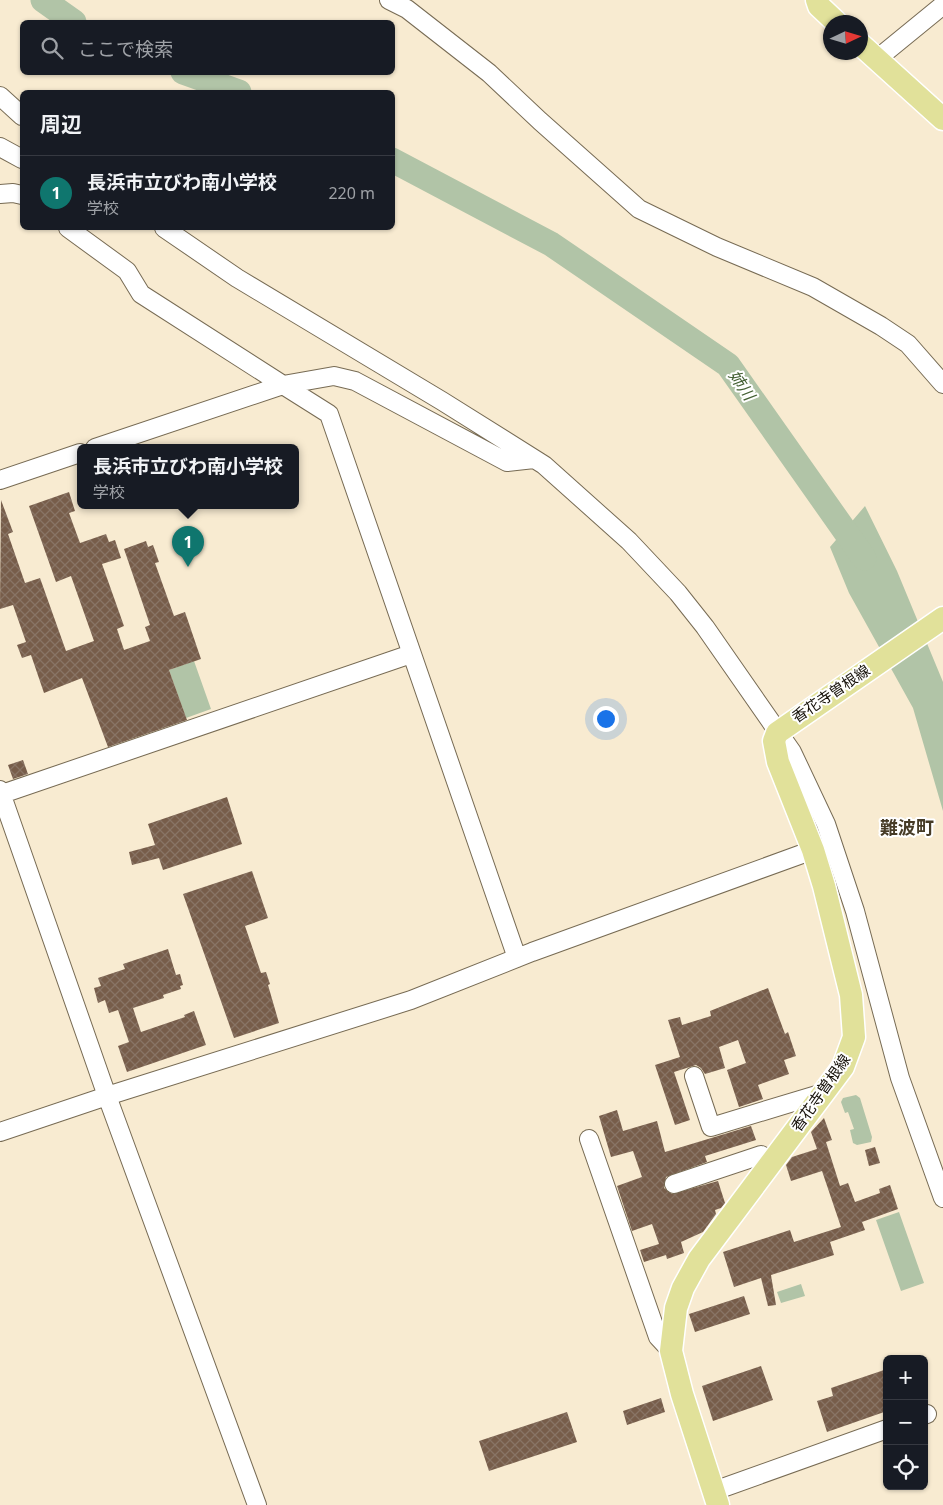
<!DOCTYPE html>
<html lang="ja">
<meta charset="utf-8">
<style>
body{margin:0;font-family:"Noto Sans","Noto Sans JP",sans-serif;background:#20242c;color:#f1f3f6}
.controls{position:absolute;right:15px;bottom:15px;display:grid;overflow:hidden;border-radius:8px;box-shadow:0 1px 4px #0004}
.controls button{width:45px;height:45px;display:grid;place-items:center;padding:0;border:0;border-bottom:1px solid #363941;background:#171b24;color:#f1f3f6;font:25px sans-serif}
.compass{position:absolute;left:823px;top:15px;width:45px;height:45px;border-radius:50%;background:#171b24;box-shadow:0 1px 4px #0004;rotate:86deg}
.you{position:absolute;left:605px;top:718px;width:18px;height:18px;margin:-12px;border:4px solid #fff;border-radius:50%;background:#1a73e8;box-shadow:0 0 0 8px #1a73e833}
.badge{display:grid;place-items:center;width:32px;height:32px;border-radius:50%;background:#0f766e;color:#fff;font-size:16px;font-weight:700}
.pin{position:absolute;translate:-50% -41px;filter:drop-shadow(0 1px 2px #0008)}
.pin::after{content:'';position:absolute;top:26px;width:18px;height:15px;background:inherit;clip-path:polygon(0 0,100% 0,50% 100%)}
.popup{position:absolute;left:77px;top:444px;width:222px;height:65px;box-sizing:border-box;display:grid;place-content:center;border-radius:8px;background:#171b24;filter:drop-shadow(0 1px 4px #0005);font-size:16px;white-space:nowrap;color:#9ea1a6}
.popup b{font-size:19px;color:#f1f3f6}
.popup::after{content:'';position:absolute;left:50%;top:100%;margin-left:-10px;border:10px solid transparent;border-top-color:#171b24}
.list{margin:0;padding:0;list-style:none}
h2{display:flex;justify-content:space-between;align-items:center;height:65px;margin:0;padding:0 20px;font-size:21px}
h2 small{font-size:16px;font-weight:400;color:#9ea1a6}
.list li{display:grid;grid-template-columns:32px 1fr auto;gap:15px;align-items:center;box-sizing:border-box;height:75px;padding:0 20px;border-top:1px solid #363941}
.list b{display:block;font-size:19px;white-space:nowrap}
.list p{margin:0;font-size:16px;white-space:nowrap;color:#9ea1a6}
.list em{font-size:16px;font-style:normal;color:#9ea1a6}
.icon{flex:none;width:28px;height:28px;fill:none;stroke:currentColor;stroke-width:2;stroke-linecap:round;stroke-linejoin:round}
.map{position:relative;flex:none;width:943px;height:1505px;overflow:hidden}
.search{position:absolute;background:#171b24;box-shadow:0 1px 4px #0004;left:20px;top:20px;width:375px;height:55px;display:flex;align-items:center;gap:12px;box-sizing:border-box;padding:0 18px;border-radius:8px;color:#9ea1a6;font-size:19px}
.panel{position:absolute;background:#171b24;box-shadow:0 1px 4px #0004;left:20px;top:90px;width:375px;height:140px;border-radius:8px}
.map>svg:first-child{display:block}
.water{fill:#b1c4a7}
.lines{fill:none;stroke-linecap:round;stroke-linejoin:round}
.river{stroke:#b1c4a7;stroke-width:25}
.building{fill:url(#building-cross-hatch)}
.minor-casing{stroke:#776b54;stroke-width:20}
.major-casing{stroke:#fff;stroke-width:25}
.minor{stroke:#fff;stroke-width:18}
.major{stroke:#e1e19a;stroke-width:22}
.labels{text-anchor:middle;stroke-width:4;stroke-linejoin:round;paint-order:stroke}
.street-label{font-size:15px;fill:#151008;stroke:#fff}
.water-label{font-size:16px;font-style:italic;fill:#446034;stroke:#fff}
.quarter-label{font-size:18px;font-weight:bold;fill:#463b26;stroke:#fff}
</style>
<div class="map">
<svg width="943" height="1505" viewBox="0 0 943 1505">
<defs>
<pattern id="building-cross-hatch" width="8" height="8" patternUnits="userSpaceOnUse" patternTransform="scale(1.25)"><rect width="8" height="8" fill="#775d4a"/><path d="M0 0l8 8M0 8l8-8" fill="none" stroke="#887465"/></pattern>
</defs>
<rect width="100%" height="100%" fill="#f8ebd1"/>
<path class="water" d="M865,506L897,571L943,682V811L913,708L849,593L830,547Z
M194,661L211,709L186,718L169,670Z
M856,1095L860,1098L872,1137L871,1142L857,1145L853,1143L850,1130L854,1129L848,1112L845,1113L841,1102L843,1098Z
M899,1212L924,1283L901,1291L876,1220Z
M801,1284L805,1296L781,1303L777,1292Z"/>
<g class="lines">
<path class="river" d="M43,0L74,22
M183,72L239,92
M392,160L551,244L728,365L864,558"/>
</g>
<path class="building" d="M69,492L75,511L69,513L80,543L106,534L109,542L115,540L121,558L102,564L124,626L117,629L124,650L150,641L145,627L150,625L124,549L146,541L148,547L153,545L159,562L155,563L174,616L185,612L201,659L169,670L187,720L108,747L82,678L44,693L31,655L22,658L17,645L26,642L13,605L0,609L1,500L13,532L8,534L25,583L40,578L66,651L94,641L71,576L56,582L29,506Z
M23,760L28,774L13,779L8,765Z
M227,797L242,844L163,870L159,858L132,865L129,852L155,845L148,824Z
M252,871L268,918L245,926L261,973L266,972L270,984L268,985L279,1023L234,1038L183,894Z
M168,949L176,975L180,974L183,985L180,986L181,989L163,995L164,998L133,1008L141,1032L185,1017L184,1015L194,1011L206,1045L127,1072L118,1046L129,1042L118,1010L109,1013L105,1000L98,1003L94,988L101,986L98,978L125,969L123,964Z
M768,988L785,1034L788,1032L796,1056L784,1060L789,1074L758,1085L763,1099L739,1107L727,1070L746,1063L738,1040L719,1047L725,1068L705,1074L701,1068L696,1065L674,1072L690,1120L675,1125L655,1065L680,1057L668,1020L680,1017L682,1025L711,1016L710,1011Z
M617,1110L623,1131L657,1121L665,1152L751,1126L756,1140L705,1156L707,1162L666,1177L664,1188L672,1194L718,1181L725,1203L721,1208L715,1210L716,1214L703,1232L681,1242L684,1253L667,1259L666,1255L644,1262L640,1250L659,1244L652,1224L632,1231L617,1186L642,1177L633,1151L611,1157L599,1116Z
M824,1118L832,1140L826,1142L840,1186L848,1183L855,1202L880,1193L879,1189L890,1185L898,1209L862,1222L865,1230L830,1242L834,1255L771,1275L776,1305L768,1306L761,1278L734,1287L723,1252L790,1230L794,1242L841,1227L822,1171L791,1181L786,1165L792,1157L817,1149L811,1132Z
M875,1147L880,1163L869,1166L865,1150Z
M744,1296L750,1314L695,1332L689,1314Z
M761,1366L773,1400L713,1421L702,1386Z
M887,1369V1411L827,1432L817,1401L833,1396L831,1388Z
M661,1398L665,1412L627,1425L623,1411Z
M567,1412L577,1442L489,1471L479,1441Z"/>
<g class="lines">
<g class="minor-casing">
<path id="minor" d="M389,0L407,9L489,73L540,121L639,209L717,247L813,287L881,326L908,344L943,384
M877,59L943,5
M0,96L22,116
M0,147L22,159
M0,194L13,193L22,195
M68,228L127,271L141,294L283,385L334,376L355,381L507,462L534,459
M164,228L237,278L442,401L544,465L629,541L678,593L705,627L792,752L826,824L855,911L900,1078L943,1198
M95,448L283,385L329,414L517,958
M0,480L80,453
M0,790L107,1096L257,1505
M2,794L411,654
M694,1076L711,1127L823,1093
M0,1132L107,1096L411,1000L532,952L813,850
M589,1139L658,1337L671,1351
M674,1184L761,1155L772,1161
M924,1415L927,1414
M714,1491L887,1429"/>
</g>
<g class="major-casing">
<path id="major" d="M817,0L819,6L836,22
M860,44L943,119
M718,1505L682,1394L671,1351L676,1308L683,1288L699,1259L843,1067L854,1037L851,995L824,886L813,850L778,762L774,741L777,733L943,618"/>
</g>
<use href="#minor" class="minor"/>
<use href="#major" class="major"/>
</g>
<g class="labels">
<g class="street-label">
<text transform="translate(831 694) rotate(-34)" y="5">香花寺曽根線</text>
<text transform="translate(821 1093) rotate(-55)" y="5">香花寺曽根線</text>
</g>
<g class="water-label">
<text transform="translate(742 385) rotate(55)" y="6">姉川</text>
</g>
<g class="quarter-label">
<text x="907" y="834">難波町</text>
</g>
</g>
</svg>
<div class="controls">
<button>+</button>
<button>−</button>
<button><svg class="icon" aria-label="locate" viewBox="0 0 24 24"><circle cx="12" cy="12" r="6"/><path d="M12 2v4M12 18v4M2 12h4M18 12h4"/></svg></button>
</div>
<svg class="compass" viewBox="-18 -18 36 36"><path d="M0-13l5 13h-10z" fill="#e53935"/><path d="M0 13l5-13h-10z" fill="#9ea1a6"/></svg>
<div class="you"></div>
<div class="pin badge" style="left:188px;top:567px">1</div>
<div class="popup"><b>長浜市立びわ南小学校</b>学校</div>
<div class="search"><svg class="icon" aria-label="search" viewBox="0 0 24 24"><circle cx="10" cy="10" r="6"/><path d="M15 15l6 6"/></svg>ここで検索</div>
<section class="panel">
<h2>周辺<small></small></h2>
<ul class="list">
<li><span class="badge">1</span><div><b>長浜市立びわ南小学校</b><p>学校</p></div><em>220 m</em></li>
</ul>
</section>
</div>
